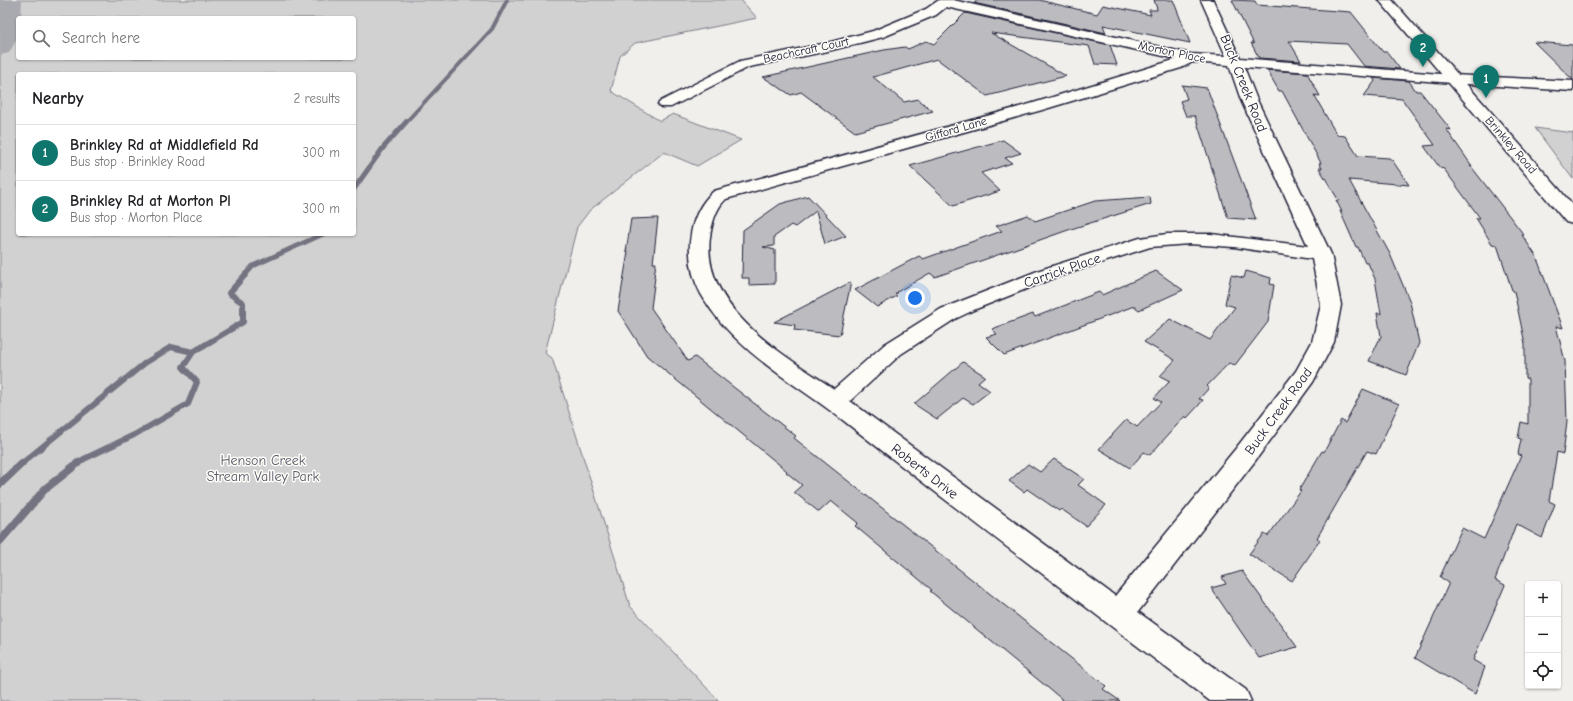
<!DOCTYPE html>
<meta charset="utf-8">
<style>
body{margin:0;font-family:"Comic Neue",sans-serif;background:#f2f2f2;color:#202124}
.controls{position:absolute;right:12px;bottom:12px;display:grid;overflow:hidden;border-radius:4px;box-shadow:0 1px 3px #0004}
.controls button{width:36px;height:36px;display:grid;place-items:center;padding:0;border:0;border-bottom:1px solid #e0e0e0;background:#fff;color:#202124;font:20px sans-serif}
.you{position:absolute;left:915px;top:298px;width:14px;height:14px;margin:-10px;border:3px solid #fff;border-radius:50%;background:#1a73e8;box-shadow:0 0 0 6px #1a73e833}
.badge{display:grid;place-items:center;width:26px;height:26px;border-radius:50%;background:#0f766e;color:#fff;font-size:13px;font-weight:700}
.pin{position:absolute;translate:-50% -33px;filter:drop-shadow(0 1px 2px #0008)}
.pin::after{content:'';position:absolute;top:21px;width:14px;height:12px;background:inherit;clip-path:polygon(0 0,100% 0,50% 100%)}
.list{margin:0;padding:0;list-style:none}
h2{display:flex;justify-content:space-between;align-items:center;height:52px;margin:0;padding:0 16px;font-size:17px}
h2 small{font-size:13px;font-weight:400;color:#757577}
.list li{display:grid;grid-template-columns:26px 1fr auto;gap:12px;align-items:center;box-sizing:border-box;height:56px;padding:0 16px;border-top:1px solid #e0e0e0}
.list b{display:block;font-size:15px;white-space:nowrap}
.list p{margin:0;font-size:13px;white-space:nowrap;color:#757577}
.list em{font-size:13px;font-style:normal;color:#757577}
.icon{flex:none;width:22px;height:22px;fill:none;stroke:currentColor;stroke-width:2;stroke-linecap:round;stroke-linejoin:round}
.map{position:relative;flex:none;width:1573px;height:701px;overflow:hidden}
.search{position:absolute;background:#fff;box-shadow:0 1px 3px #0004;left:16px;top:16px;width:340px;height:44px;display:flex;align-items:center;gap:10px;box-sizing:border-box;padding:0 14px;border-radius:4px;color:#757577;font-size:15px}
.panel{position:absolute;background:#fff;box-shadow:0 1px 3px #0004;left:16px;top:72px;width:340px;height:164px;border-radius:4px}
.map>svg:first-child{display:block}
.green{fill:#d2d1d1;stroke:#7a7a86;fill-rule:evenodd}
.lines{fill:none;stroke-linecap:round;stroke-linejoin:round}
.stream-far3{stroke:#737381;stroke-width:4}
.stream-far2{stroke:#737381;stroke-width:5}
.stream-far1{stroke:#737381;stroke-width:6}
.stream{stroke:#737381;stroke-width:8}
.river{fill:#a9a9b0;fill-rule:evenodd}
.building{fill:#bcbcc0;stroke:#22223b}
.street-casing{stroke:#22223b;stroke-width:3}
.secondary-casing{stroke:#22223b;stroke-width:3}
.street{fill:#fdfcf7;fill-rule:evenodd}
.secondary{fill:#fdfcf7;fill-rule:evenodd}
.labels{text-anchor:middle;stroke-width:3;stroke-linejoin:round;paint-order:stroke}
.far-street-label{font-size:12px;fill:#22223b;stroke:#fdfcf7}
.street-label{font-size:14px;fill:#22223b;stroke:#fdfcf7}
.park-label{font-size:14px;fill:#575768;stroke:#fdfcf7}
</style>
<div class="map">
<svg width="1573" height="701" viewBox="0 0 1573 701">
<rect width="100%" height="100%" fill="#f0efec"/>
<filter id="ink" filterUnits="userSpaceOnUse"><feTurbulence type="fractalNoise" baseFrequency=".025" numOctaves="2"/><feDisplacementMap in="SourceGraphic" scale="8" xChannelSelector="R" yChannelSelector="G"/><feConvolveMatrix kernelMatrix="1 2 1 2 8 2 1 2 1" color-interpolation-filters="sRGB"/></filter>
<g filter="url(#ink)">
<path class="green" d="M0,0H741L757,18L635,43L620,56L611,91L660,121L673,114L741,140L697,166L664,152L590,210L577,227L545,353L552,358L630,606L719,701H0ZM18,18H354V58H18ZM18,74H354V234H18Z
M1535,128L1573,133V179Z"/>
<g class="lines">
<path class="stream-far3" d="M406,122L492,29L507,0"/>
<path class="stream-far2" d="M354,189L383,148L407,121
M245,275L253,266L323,234"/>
<path class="stream-far1" d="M21,464L145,363L171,347L193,352L243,322V303L229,293L246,274
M77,464L84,459L134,435L188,404L197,382L183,367L193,352"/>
<path class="stream" d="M0,484L22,463
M0,541L45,489L78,463"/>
<path class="river" d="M0,0H22L21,18H18V37L9,53L0,55Z"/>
</g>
<path class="building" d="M978,0H1039L1097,14L1103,5L1151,15L1149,10H1157V9L1154,0H1173L1190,43L1103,25L1106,33L974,3Z
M1232,0L1255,1L1257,5L1351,12L1383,52H1387L1400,69L1364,66L1347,44L1289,41L1301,61L1259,58L1251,43L1254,44Z
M965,13L1110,45L1117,65L1095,64L1089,46L991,33L1066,76L987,96L937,59L873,77L904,102L918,99L933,111L855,132L801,92L791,95L763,77L884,50L905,47L908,49L926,41L934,44Z
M1534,42L1573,45V80Z
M1267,70L1307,73L1320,96L1314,95L1337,135L1345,136L1358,156L1389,158L1392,160L1409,185L1349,180L1390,254L1410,302L1419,343L1406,375L1369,361L1381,336L1377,313L1381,314L1375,279L1368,263H1365L1358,247H1356L1340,211L1342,212L1336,200L1339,201L1319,168H1322L1319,163H1321L1282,91H1279Z
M1373,78L1409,81L1416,91H1420L1451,130L1446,129L1472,166L1470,165L1524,235H1522L1536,256L1563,328L1556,326L1565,361L1567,422L1563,454L1557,452L1549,501L1555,504L1542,538L1516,524L1495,580L1505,585L1473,660L1485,667L1475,694L1415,658L1449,583L1440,577L1462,528L1484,539L1521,456L1518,454L1521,439L1518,438L1521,422L1528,424V379L1525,378V344L1514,291L1512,290L1497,245L1492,244L1476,218H1480L1444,169L1440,168L1424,146L1435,145L1402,99L1364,96L1375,81Z
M1182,85L1207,88L1256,220L1228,218L1195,116H1186L1180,101L1187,99Z
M1003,140L1021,153L1005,158L1012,163L981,173L1000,191L953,206L910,166Z
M808,196L846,236L825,244L816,211L795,227L791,225L774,237V246L763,247L775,250V284L749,285V278H742L743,230L780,204Z
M1150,197L1151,204L1071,229L935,277L930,273L897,292L898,293L895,294L897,296L877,307L855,290L919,256L923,259L1002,231L996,226L1028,215L1035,221L1095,201Z
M658,218L653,263H656L654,277H655L651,308L688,361L695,357L796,436L794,438L1106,686L1103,689L1120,701H1064L930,591L932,590L855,526L858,523L831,501L819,512L794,492L802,485L786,472L787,471L647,356L618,311L628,252H626L631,219Z
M1156,271L1183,290L1139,310L1134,306L1004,355L986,337L997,334L992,329L1033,314L1035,317L1099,292L1102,295Z
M1246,271L1271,278L1270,284L1274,285L1268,322L1235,365L1229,363L1207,386L1209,388L1199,399L1203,400L1199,405L1187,418L1185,416L1150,455L1144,452L1130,468L1099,449L1126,420L1137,427L1161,402L1154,398L1170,381L1160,376L1175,360L1144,342L1170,319L1210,340L1235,307L1225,304L1231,275L1244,278Z
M851,282L840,335L794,330L795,325L774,322Z
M963,362L985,376L978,382L990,391L973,404L963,398L937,419L914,404Z
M1363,389L1399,404L1376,454L1367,451L1317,538L1320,540L1292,581L1249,554L1264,534L1268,536L1301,491L1299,490L1322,451L1324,452L1341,420L1345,423Z
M1054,459L1084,479L1078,485L1106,505L1086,526L1061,509L1059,511L1027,489L1024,492L1009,481L1028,464L1040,472Z
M1242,571L1297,647L1259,658L1211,588L1226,584L1222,577Z"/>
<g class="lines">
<g class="street-casing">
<path id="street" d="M939,0H953L1191,54L1226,56L1201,0H1213L1240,58L1453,75L1573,81V91L1453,83L1244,67L1257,100L1331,254L1341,305L1334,342L1313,382L1255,461L1138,612L1246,690L1251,701H1210C1087,608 965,516 844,421C794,382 733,351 701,294C684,263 685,216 714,191L1030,104L1177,59L946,7L936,15L883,37L828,51L749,67L671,107H661L658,104L661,101L740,61L827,43L873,31L926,9ZM1193,62L1229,65L1241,100L1308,246L1211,234H1167L1140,238L1040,270L941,309L885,344L834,389C783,354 701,309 710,237C712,223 716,208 726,199L1042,110L1181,68ZM1189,244L1234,247L1312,259L1321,305L1312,342L1296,371L1237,447L1115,596L850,401L901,354L955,319L976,309L1054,278L1150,247Z"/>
</g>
<g class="secondary-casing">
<path id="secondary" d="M1379,0H1392L1559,189L1573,206V224L1566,222Z"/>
</g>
<use href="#street" class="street"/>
<use href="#secondary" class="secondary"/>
</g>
</g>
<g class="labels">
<g class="far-street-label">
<text transform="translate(806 50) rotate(-12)" y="4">Beachcraft Court</text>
<text transform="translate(1172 52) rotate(12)" y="4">Morton Place</text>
<text transform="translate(956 129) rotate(-16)" y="4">Gifford Lane</text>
<text transform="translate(1511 145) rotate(49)" y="4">Brinkley Road</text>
</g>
<g class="street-label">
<text transform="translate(1244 83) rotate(68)" y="5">Buck Creek Road</text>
<text transform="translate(1062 270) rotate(-19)" y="5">Carrick Place</text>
<text transform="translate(1278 411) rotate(-54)" y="5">Buck Creek Road</text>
<text transform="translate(925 471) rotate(38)" y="5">Roberts Drive</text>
</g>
<g class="park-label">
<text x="263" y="465">Henson Creek<tspan x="263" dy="16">Stream Valley Park</tspan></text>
</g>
</g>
</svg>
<div class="controls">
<button>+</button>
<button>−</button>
<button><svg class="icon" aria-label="locate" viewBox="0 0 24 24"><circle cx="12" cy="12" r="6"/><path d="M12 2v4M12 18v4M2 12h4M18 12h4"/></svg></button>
</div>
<div class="you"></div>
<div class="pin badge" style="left:1486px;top:98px">1</div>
<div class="pin badge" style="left:1423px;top:67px">2</div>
<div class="search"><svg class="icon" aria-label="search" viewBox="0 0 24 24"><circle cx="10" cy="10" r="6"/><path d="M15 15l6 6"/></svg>Search here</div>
<section class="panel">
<h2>Nearby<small>2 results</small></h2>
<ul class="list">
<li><span class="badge">1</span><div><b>Brinkley Rd at Middlefield Rd</b><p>Bus stop · Brinkley Road</p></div><em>300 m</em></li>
<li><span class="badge">2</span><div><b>Brinkley Rd at Morton Pl</b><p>Bus stop · Morton Place</p></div><em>300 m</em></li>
</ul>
</section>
</div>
